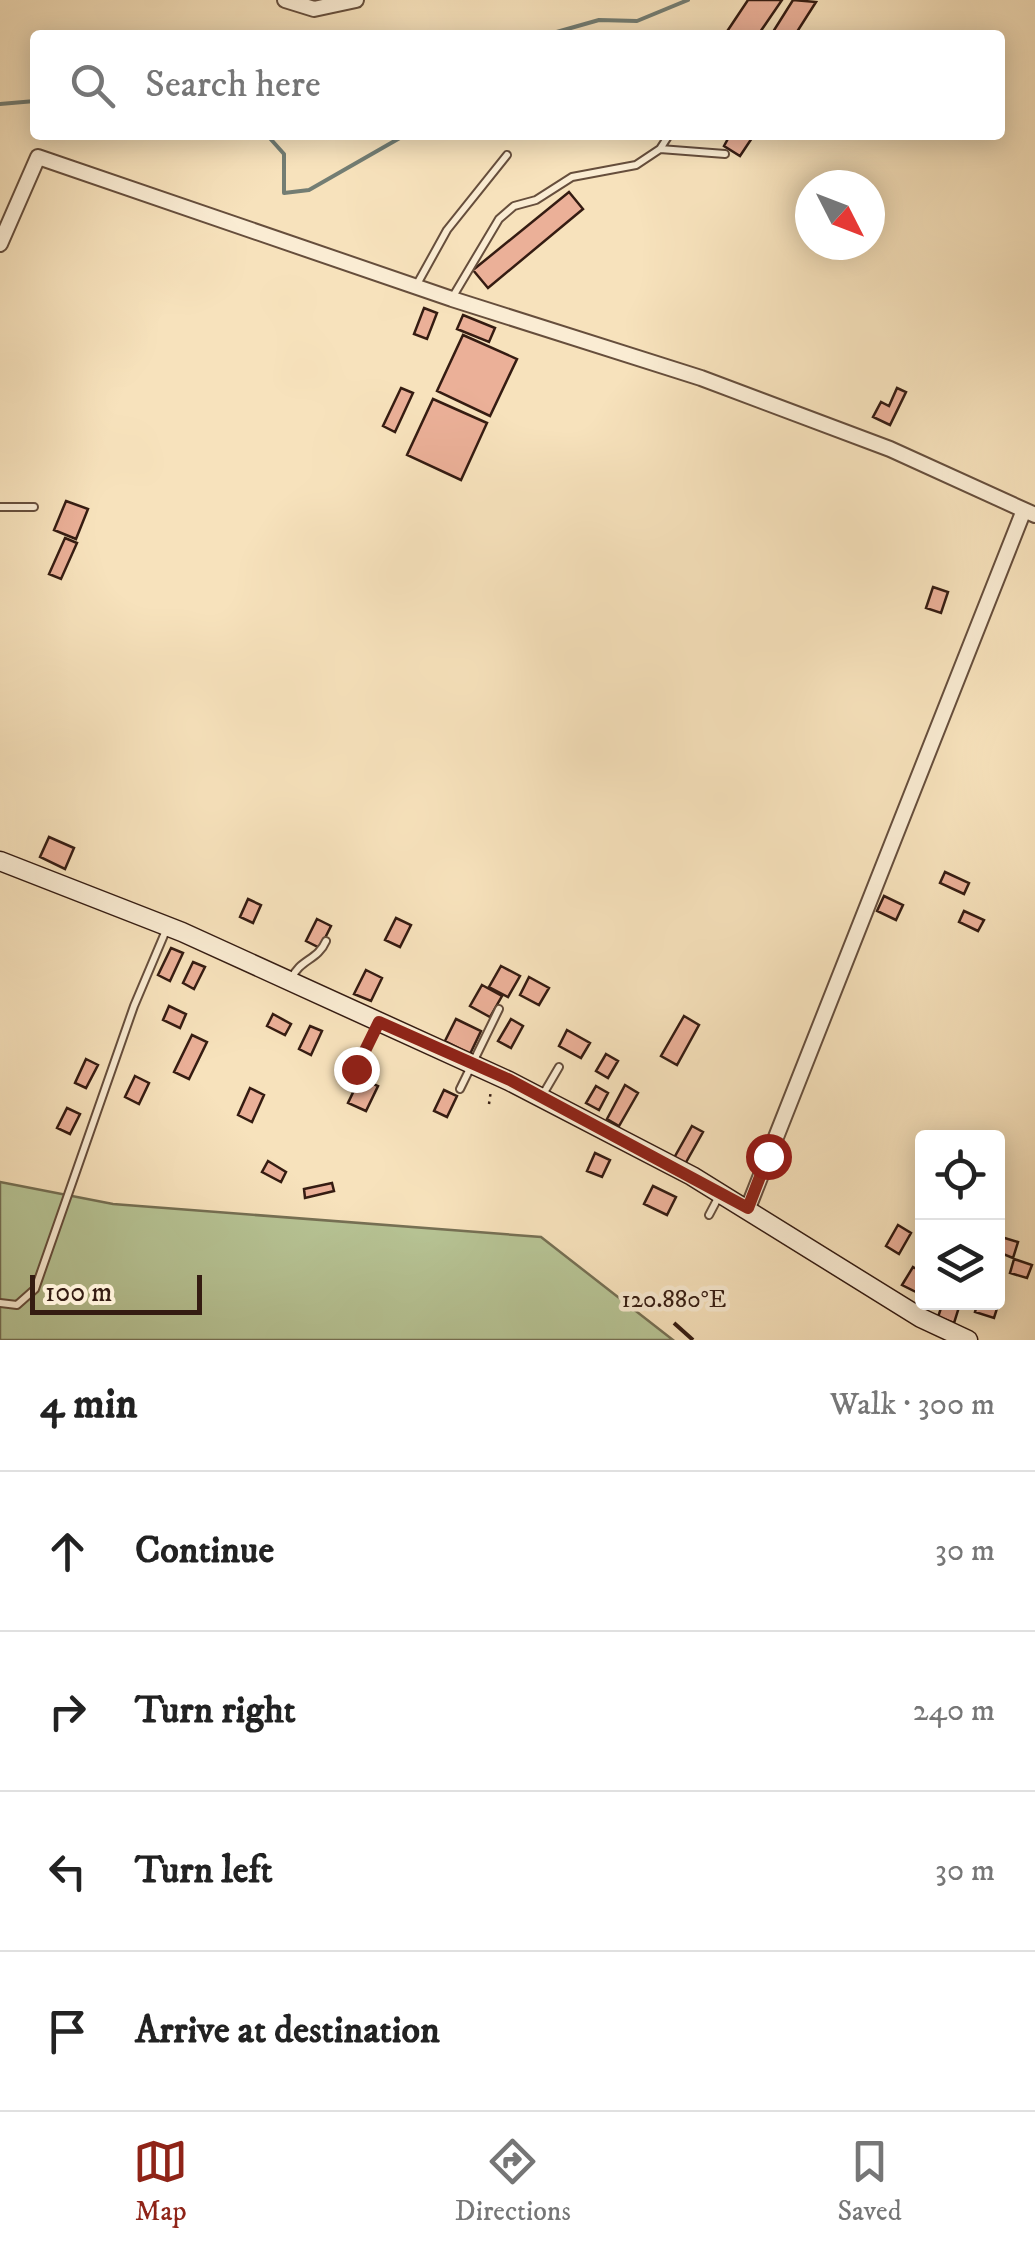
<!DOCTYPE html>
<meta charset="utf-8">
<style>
body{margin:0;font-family:"IM FELL DW Pica",serif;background:#f6f6f6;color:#222}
.controls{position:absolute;right:30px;bottom:30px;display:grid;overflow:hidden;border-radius:10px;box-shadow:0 5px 25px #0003}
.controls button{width:90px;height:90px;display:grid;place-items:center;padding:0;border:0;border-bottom:2px solid #e0e0e0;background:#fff;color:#222;font:50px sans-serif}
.compass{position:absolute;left:795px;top:170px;width:90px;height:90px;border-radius:50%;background:#fff;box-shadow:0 5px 25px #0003;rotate:132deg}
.scale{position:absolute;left:30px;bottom:25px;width:172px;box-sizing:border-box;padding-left:10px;border:5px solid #351c12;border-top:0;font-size:28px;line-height:35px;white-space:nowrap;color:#351c12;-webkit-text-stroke:8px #faecd3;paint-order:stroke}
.stop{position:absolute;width:30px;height:30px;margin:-22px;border:8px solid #8f2418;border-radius:50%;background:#fff}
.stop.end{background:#8f2418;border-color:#fff;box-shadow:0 2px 10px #0008}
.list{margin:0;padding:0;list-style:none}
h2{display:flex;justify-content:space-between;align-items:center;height:130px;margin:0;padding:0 40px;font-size:42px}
h2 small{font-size:32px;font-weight:400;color:#767676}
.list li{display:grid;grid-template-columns:65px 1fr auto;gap:30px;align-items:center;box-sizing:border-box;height:160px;padding:0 40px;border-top:2px solid #e0e0e0}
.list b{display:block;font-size:38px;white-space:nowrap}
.list em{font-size:32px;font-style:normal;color:#767676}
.icon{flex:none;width:55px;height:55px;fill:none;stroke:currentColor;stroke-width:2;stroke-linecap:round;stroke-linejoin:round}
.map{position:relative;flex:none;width:1035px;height:1340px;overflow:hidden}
.search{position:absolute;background:#fff;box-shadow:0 5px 25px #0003;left:30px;right:30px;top:30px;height:110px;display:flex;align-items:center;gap:25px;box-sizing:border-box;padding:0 35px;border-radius:10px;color:#767676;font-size:38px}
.sheet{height:770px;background:#fff}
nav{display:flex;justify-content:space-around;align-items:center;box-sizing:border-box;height:140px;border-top:2px solid #e0e0e0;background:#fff;font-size:28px;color:#767676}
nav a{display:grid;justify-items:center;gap:5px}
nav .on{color:#8f2418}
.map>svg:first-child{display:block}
.green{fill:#b7c495;stroke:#767054;stroke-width:2.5}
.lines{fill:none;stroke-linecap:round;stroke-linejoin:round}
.stream{stroke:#737d73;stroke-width:4}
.building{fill:#ebb098;stroke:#351c12;stroke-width:2.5}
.lane-casing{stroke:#664e3c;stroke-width:10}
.street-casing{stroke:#664e3c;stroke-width:18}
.secondary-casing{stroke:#351c12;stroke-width:21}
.path{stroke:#351c12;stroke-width:2.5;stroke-dasharray:2.5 5;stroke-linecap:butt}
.lane{stroke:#faecd3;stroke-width:6}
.street{stroke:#faecd3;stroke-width:14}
.secondary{stroke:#faecd3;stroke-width:18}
.route{stroke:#8f2418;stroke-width:12}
.ticks{fill:none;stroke:#351c12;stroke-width:4}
.ticks-label{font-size:25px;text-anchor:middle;fill:#351c12;stroke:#faecd3;stroke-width:9;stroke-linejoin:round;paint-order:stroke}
</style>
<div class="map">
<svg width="1035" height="1340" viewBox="0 0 1035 1340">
<rect width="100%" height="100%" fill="#f7e2bc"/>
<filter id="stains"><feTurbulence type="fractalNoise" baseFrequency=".002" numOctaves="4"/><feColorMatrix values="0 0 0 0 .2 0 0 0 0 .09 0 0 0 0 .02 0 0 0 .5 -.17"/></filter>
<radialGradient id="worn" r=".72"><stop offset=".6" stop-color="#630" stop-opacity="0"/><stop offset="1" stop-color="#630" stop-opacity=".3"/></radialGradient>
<path class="green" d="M0,1182L113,1204L541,1237L673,1340H0Z"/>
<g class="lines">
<path class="stream" d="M546,35L599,20L637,21L688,0
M0,104L35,101
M267,135L284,154V193L309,190L405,135"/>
</g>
<path class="building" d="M748,0H782L758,35H735L728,30Z
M793,0L816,2L795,35H771Z
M730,135H754L740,156L724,146Z
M569,192L583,209L488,288L473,270Z
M424,308L437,313L427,339L414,334Z
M463,315L495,328L489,342L457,329Z
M463,335L517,359L490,416L437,391Z
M401,388L413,393L395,432L383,426Z
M897,388L906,392L890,425L873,417L881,402L889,406Z
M433,399L487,423L461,480L407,455Z
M66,501L88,509L76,539L54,530Z
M65,538L77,543L61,579L49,574Z
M933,587L948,592L941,613L926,608Z
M49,837L74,848L65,869L40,857Z
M945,872L969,883L964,894L940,883Z
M884,896L903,905L896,920L877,911Z
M248,899L261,905L253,923L240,917Z
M964,911L984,920L978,931L959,922Z
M396,918L411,925L400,947L385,940Z
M317,919L331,926L320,948L306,941Z
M171,948L183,953L170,981L158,975Z
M193,962L205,967L194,989L183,983Z
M501,966L520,976L508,997L489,987Z
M366,970L382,978L371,1001L354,994Z
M529,977L549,988L539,1005L520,995Z
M482,985L502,996L490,1017L470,1006Z
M169,1006L186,1014L180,1028L163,1020Z
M273,1014L291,1024L285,1035L267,1026Z
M684,1016L699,1025L677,1065L661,1056Z
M456,1019L481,1031L470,1054L445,1041Z
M511,1019L523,1026L511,1048L498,1041Z
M310,1026L322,1031L311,1055L299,1049Z
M567,1030L590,1043L581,1058L559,1046Z
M192,1035L207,1042L189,1079L174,1072Z
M606,1054L618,1061L608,1078L596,1071Z
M86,1059L98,1065L86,1088L75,1083Z
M135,1076L149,1083L139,1104L125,1097Z
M360,1078L378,1086L366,1111L348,1103Z
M625,1085L638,1093L619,1126L607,1119Z
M596,1086L608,1093L599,1110L586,1103Z
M250,1088L264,1095L252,1122L238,1115Z
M444,1090L457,1096L447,1117L434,1111Z
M67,1108L80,1114L70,1134L57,1128Z
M692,1126L703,1132L685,1164L674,1158Z
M595,1153L610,1160L602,1177L587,1171Z
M268,1161L286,1172L281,1182L262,1172Z
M332,1183L334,1191L305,1198L304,1189Z
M653,1186L676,1197L667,1215L644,1204Z
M898,1225L911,1233L899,1254L886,1246Z
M998,1236L1018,1242L1013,1258L998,1252Z
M1014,1259L1032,1265L1027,1278L1010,1273Z
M913,1267L922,1272L916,1292L902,1285Z
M998,1298L1000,1299L994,1318L975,1312L978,1302H998Z
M943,1302L959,1307L954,1323L938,1317Z"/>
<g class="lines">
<g class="lane-casing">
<path id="lane" d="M660,149L725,154
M416,286L447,230L507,155
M452,298L499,219L514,206L536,200L572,177L636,165L660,149L669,135
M0,507H34
M292,978C299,960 318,960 326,941
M356,1069L379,1023
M460,1089L499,1009
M542,1096L559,1067
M709,1215L718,1198
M0,1303L17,1305L35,1289L134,1006L167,928"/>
</g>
<g class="street-casing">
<path id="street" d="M285,0L314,9L356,0
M0,244L38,157L452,299L701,378L890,449L1035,515
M748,1208L1024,510"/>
</g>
<g class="secondary-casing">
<path id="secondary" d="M0,861L182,932L509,1081L692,1176L921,1318L968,1340"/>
</g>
<path class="path" d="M489,1104L491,1090"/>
<use href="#lane" class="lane"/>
<use href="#street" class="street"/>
<use href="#secondary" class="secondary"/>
</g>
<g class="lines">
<path class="route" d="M356,1069L379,1022L510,1080L748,1208L768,1156"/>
</g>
<path class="ticks" d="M674,1323L693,1340"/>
<g class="ticks-label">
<text x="674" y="1307">120.880°E</text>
</g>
<rect width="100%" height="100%" filter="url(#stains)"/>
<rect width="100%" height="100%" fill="url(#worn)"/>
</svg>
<div class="controls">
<button><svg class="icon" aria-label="locate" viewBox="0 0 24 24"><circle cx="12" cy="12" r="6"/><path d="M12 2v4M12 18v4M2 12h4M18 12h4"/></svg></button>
<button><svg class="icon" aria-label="layers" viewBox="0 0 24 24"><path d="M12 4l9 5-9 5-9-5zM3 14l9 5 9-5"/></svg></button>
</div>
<svg class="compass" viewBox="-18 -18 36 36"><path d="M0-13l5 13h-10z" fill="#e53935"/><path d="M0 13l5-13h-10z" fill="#767676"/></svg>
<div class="scale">100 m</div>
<div class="stop" style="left:768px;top:1156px"></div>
<div class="stop end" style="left:356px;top:1069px"></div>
<div class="search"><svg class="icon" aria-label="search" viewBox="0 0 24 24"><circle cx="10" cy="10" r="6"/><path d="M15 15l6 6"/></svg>Search here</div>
</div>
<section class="sheet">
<h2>4 min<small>Walk · 300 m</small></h2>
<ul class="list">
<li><svg class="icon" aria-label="ahead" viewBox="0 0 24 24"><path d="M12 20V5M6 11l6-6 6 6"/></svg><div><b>Continue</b></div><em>30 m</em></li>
<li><svg class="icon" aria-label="right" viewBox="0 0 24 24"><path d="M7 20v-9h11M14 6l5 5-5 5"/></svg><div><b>Turn right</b></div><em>240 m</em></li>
<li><svg class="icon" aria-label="left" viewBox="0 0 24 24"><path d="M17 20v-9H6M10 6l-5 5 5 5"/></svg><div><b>Turn left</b></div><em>30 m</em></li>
<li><svg class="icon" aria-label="arrive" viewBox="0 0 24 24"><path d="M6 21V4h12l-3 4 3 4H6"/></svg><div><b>Arrive at destination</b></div></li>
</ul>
</section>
<nav>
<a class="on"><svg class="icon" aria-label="map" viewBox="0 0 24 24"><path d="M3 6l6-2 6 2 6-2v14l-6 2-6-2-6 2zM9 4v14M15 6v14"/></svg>Map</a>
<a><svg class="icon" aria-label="directions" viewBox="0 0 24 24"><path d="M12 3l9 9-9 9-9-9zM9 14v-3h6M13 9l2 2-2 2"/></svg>Directions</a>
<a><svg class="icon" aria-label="saved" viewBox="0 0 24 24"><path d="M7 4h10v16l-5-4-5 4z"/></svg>Saved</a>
</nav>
